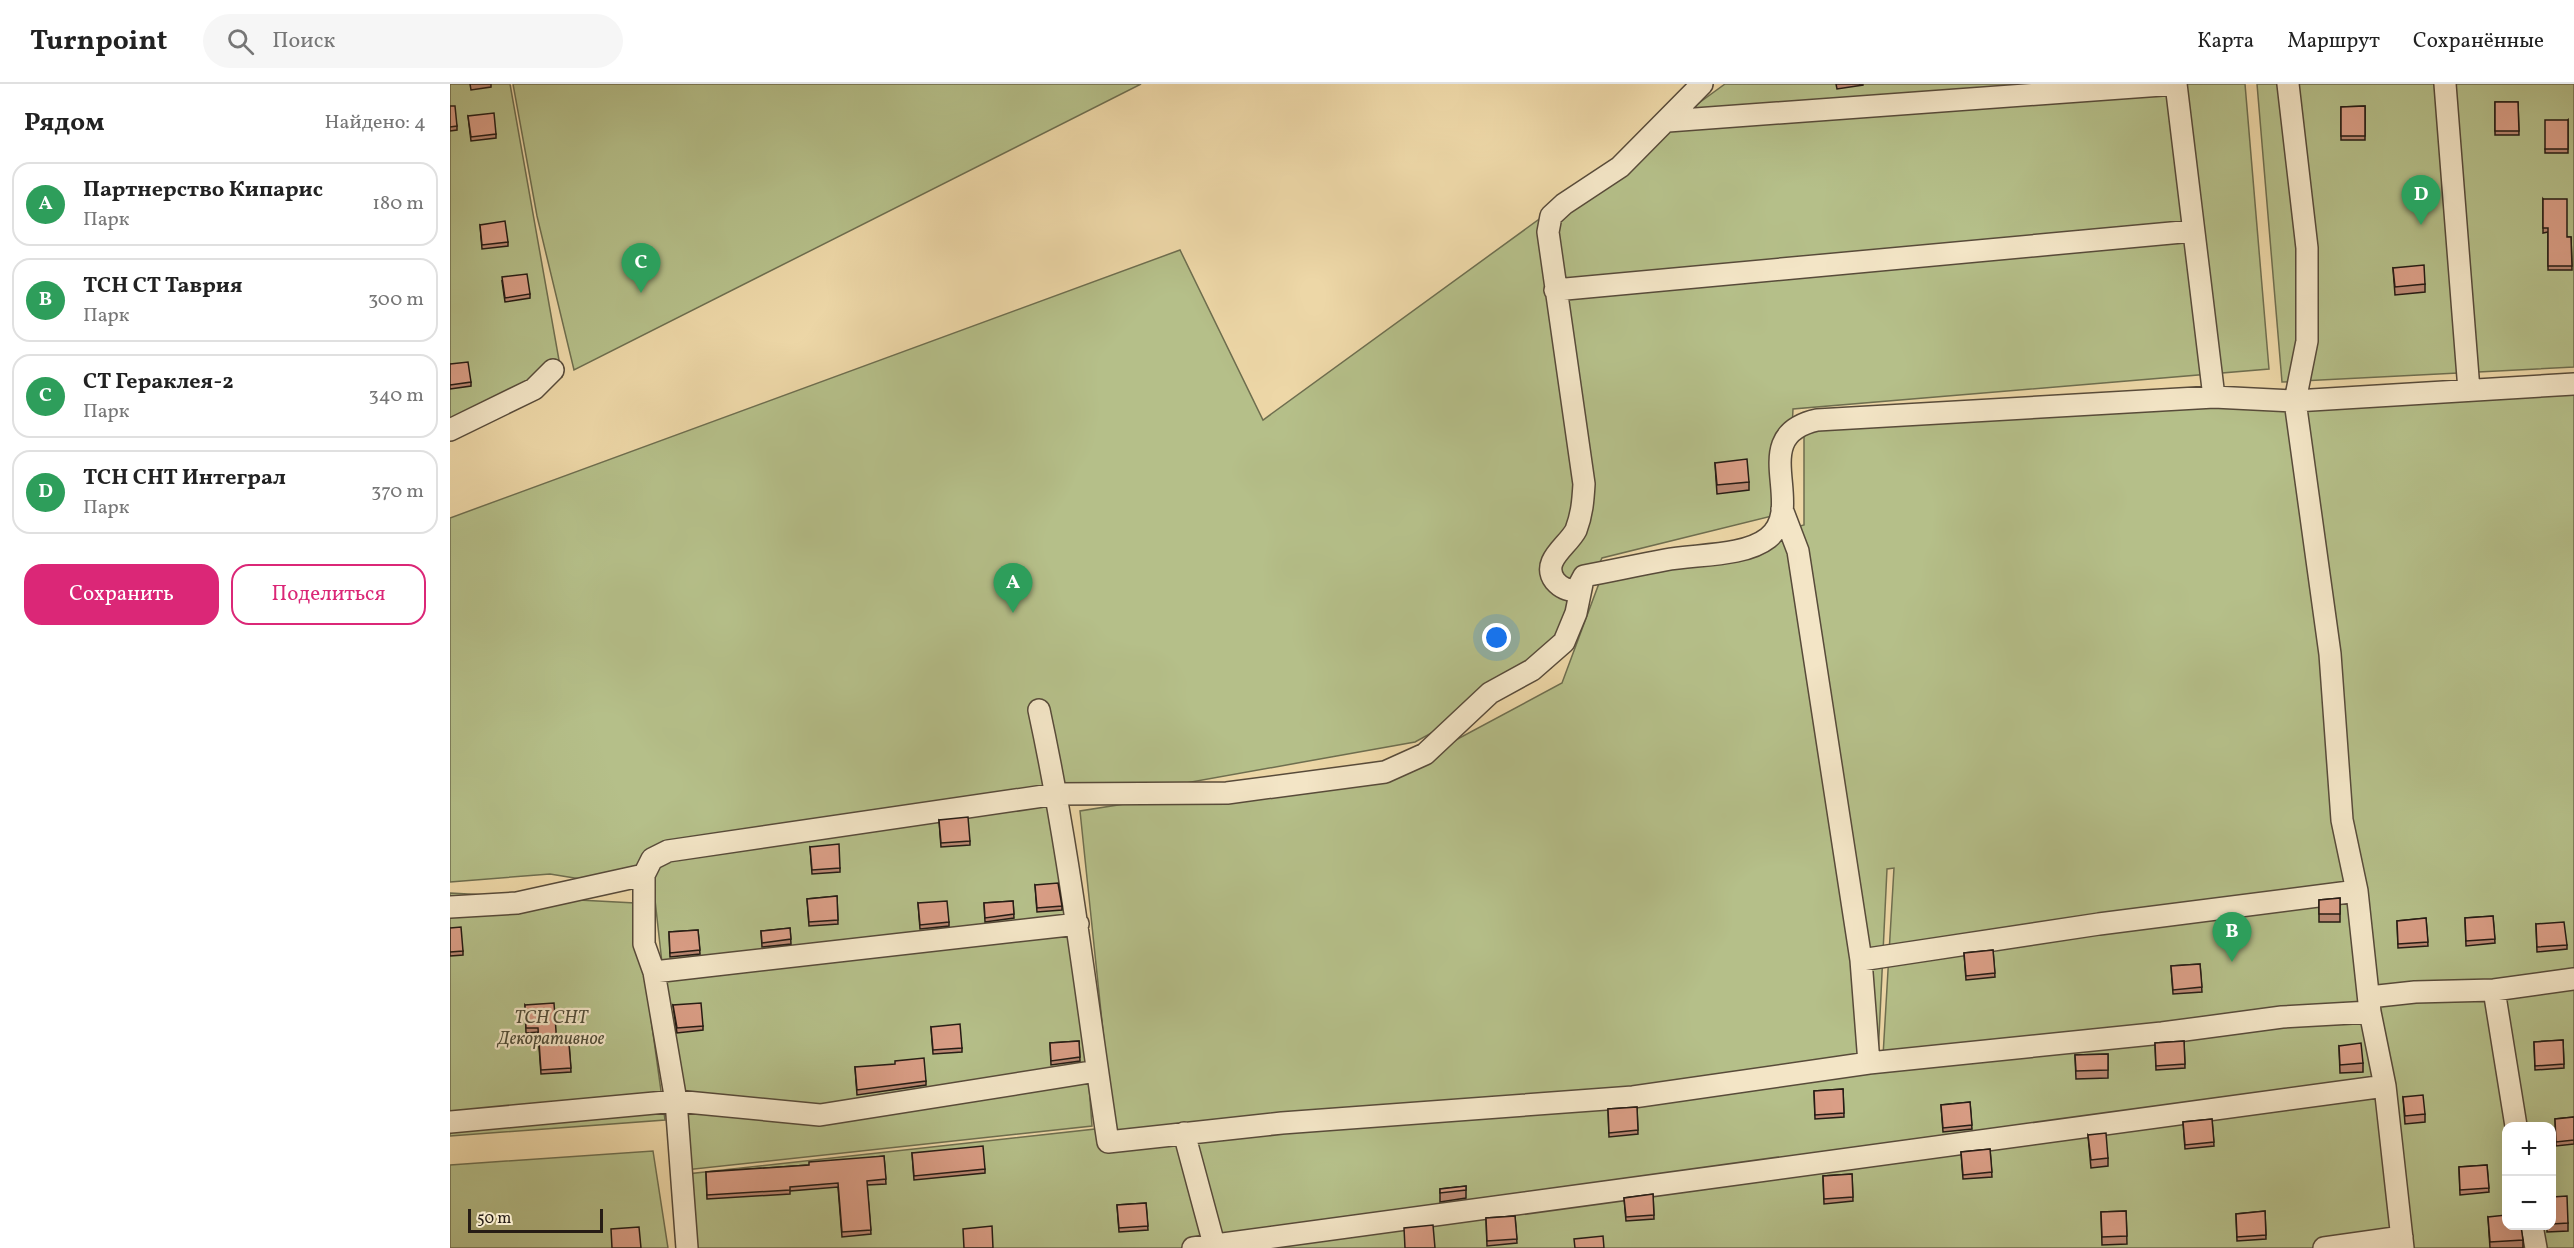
<!DOCTYPE html>
<html lang="ru">
<meta charset="utf-8">
<style>
body{margin:0;font-family:Vollkorn,serif;background:#f6f6f6;color:#222}
.controls{position:absolute;right:18px;bottom:18px;display:grid;overflow:hidden;border-radius:12px;box-shadow:0 6px 24px #0002}
.controls button{width:54px;height:54px;display:grid;place-items:center;padding:0;border:0;border-bottom:2px solid #e0e0e0;background:#fff;color:#222;font:30px sans-serif}
.scale{position:absolute;left:18px;bottom:15px;width:135px;box-sizing:border-box;padding-left:6px;border:3px solid #261c15;border-top:0;font-size:16px;line-height:21px;white-space:nowrap;color:#261c15;-webkit-text-stroke:4px #f3e5c6;paint-order:stroke}
.you{position:absolute;left:1047px;top:554px;width:21px;height:21px;margin:-15px;border:4px solid #fff;border-radius:50%;background:#1a73e8;box-shadow:0 0 0 9px #1a73e833}
.badge{display:grid;place-items:center;width:39px;height:39px;border-radius:50%;background:#db2777;color:#fff;font-size:20px;font-weight:700}
.pin{position:absolute;translate:-50% -50px;filter:drop-shadow(0 2px 3px #0008)}
.pin::after{content:'';position:absolute;top:32px;width:21px;height:18px;background:inherit;clip-path:polygon(0 0,100% 0,50% 100%)}
.list{margin:0;padding:0;list-style:none}
h2{display:flex;justify-content:space-between;align-items:center;height:78px;margin:0;padding:0 24px;font-size:26px}
h2 small{font-size:20px;font-weight:400;color:#767676}
.list li{display:grid;grid-template-columns:39px 1fr auto;gap:18px;align-items:center;box-sizing:border-box;height:84px;margin:0 12px 12px;padding:0 12px;border:2px solid #e0e0e0;border-radius:18px}
.list b{display:block;font-size:22px;white-space:nowrap}
.list p{margin:0;font-size:20px;white-space:nowrap;color:#767676}
.list em{font-size:20px;font-style:normal;color:#767676}
.actions{display:flex;gap:12px;padding:18px 24px}
.actions a{flex:1;padding:14px 0;border:2px solid #db2777;border-radius:18px;text-align:center;font-size:21px;color:#db2777}
.actions .main{background:#db2777;color:#fff}
.icon{flex:none;width:33px;height:33px;fill:none;stroke:currentColor;stroke-width:2;stroke-linecap:round;stroke-linejoin:round}
.map{position:relative;flex:none;width:2124px;height:1164px;overflow:hidden}
header{display:flex;align-items:center;gap:36px;box-sizing:border-box;height:84px;padding:0 30px;background:#fff;border-bottom:2px solid #e0e0e0}
header strong{font-size:28px}
nav{display:flex;gap:33px;margin-inline-start:auto;font-size:21px}
.search{width:420px;height:54px;background:#f6f6f6;display:flex;align-items:center;gap:15px;box-sizing:border-box;padding:0 21px;border-radius:33px;color:#767676;font-size:22px}
main{display:flex}
aside{flex:1;background:#fff}
.map>svg:first-child{display:block}
.green{fill:#b5bf89;stroke:#6e6e4f;stroke-width:1.5;fill-rule:evenodd}
.lines{fill:none;stroke-linecap:round;stroke-linejoin:round}
.minor-casing{stroke:#584b3a;stroke-width:24}
.minor{stroke:#f3e5c6;stroke-width:21}
.wall{fill:#bb8873;stroke:#261c15;stroke-width:1.5}
.building{fill:#da9e86;stroke:#261c15;stroke-width:1.5}
.labels{text-anchor:middle;stroke-width:4.5;stroke-linejoin:round;paint-order:stroke}
.park-label{font-size:18px;font-style:italic;fill:#514d38;stroke:#f3e5c6}
</style>
<header>
<strong>Turnpoint</strong>
<div class="search"><svg class="icon" aria-label="search" viewBox="0 0 24 24"><circle cx="10" cy="10" r="6"/><path d="M15 15l6 6"/></svg>Поиск</div>
<nav><a>Карта</a><a>Маршрут</a><a>Сохранённые</a></nav>
</header>
<main>
<aside>
<h2>Рядом<small>Найдено: 4</small></h2>
<ul class="list">
<li><span class="badge" style="background:#2e9e5b">A</span><div><b>Партнерство Кипарис</b><p>Парк</p></div><em>180 m</em></li>
<li><span class="badge" style="background:#2e9e5b">B</span><div><b>ТСН СТ Таврия</b><p>Парк</p></div><em>300 m</em></li>
<li><span class="badge" style="background:#2e9e5b">C</span><div><b>СТ Гераклея-2</b><p>Парк</p></div><em>340 m</em></li>
<li><span class="badge" style="background:#2e9e5b">D</span><div><b>ТСН СНТ Интеграл</b><p>Парк</p></div><em>370 m</em></li>
</ul>
<div class="actions"><a class="main">Сохранить</a><a>Поделиться</a></div>
</aside>
<div class="map">
<svg width="2124" height="1164" viewBox="0 0 2124 1164">
<rect width="100%" height="100%" fill="#edd7a7"/>
<filter id="stains"><feTurbulence type="fractalNoise" baseFrequency=".00333" numOctaves="4"/><feColorMatrix values="0 0 0 0 .2 0 0 0 0 .09 0 0 0 0 .02 0 0 0 .5 -.17"/></filter>
<radialGradient id="worn" r=".72"><stop offset=".6" stop-color="#630" stop-opacity="0"/><stop offset="1" stop-color="#630" stop-opacity=".3"/></radialGradient>
<path class="green" d="M0,0H60L112,293L0,345Z
M63,0H691L124,286L87,132Z
M1275,0H1795L1819,285L1343,325L1338,428L1152,474L1101,584L965,658L618,720L642,1042L235,1086L204,807L100,790L0,798V434L730,166L813,336Z
M1807,0H2124V283L1832,298Z
M2124,290V1164H245L237,1090L663,1043L630,727L974,673L1112,599L1151,494L1354,441V339ZM1444,784L1433,972L1428,973L1437,785ZM2056,1042H2102V1142H2056Z
M0,809L185,819L215,1036L0,1052Z
M203,1067L218,1164H0V1081Z"/>
<g class="lines">
<g class="minor-casing">
<path id="minor" d="M1252,0L1170,83L1114,120L1101,132L1098,148L1134,400C1133,417 1132,430 1126,446C1118,462 1090,477 1105,497C1111,504 1117,506 1126,507L1134,492C1161,487 1188,481 1215,476C1245,470 1294,473 1318,454C1358,422 1295,352 1367,336L1764,313L1845,317L2124,300
M1726,0L1764,313
M1838,0L1857,164V257L1845,317L1880,570L1892,736L1907,807L1920,928L1935,1002L1953,1164
M1995,0L2019,306
M1218,37L1726,0
M1105,206L1743,147
M0,346L84,305L103,286
M1332,425L1348,467L1411,876L1419,979
M589,626C620,769 636,914 658,1058L832,1039L1183,1013L1419,979L1712,949L1832,933L1920,928
M0,823L67,819L194,791
M1411,876L1649,840L1907,807
M204,888L628,840
M2044,906L2066,1042
M1919,913L1965,908L2044,906L2124,895
M0,1038L226,1017L370,1031L647,987
M734,1049L765,1164
M2082,1142L2086,1164
M237,1164L226,1017L204,888L194,860V791L202,775L218,767L607,710L777,709L935,688L975,670L1040,609L1082,586L1114,558L1126,529L1133,495
M743,1164L1935,1002
M1874,1164L1952,1153"/>
</g>
<use href="#minor" class="minor"/>
</g>
<path class="wall" d="M20,0H41V3L21,6Z
M1386,0H1413V1L1387,5Z
M2045,18H2068L2069,51H2045Z
M0,22L7,42V46L0,47Z
M1915,22V56H1891V23Z
M18,32L46,50V54L21,57Z
M2118,36V69H2095V65Z
M2093,115L2117,153H2121L2122,186H2098V148L2093,149Z
M30,141L58,158V162L32,165Z
M1943,184L1975,200V208L1945,211Z
M52,197L80,210V214L55,218Z
M0,280L21,298V302L0,305Z
M1265,379L1299,398V406L1267,410Z
M489,736L520,757V761L491,763Z
M360,763L390,784V788L362,790Z
M585,801L612,822V826L587,828Z
M387,812L388,840L359,842L357,815Z
M1890,814V838H1869V816Z
M563,817L564,834L535,838L534,819Z
M468,819L499,838V842L470,845Z
M2043,832L2045,859L2016,862L2015,834Z
M1976,834L1978,862L1948,864L1947,837Z
M2086,840L2117,861V865L2087,868Z
M0,844L13,867V871L0,872Z
M340,844L341,860L312,863L311,847Z
M248,846L250,870L220,873L219,848Z
M1543,866L1545,893L1516,896L1514,869Z
M1750,880L1752,908L1723,910L1721,882Z
M75,921L107,961L119,960L121,988L91,990L88,948L76,949Z
M223,921L253,942V946L227,949Z
M481,943L512,964V968L483,970Z
M2113,956L2114,984L2085,986L2084,958Z
M629,957L630,977L601,981L600,959Z
M1734,957L1735,984L1706,986L1705,959Z
M1889,962L1913,979V988L1890,989Z
M1658,970V994L1626,995L1625,971Z
M405,983L476,997V1001L407,1011Z
M1393,1005L1394,1033L1365,1035L1364,1007Z
M1953,1013L1975,1030V1038L1955,1040Z
M1520,1018L1522,1045L1493,1048L1491,1021Z
M1187,1023L1188,1050L1159,1053L1158,1025Z
M2124,1033V1060L2106,1062L2105,1035Z
M1762,1035L1764,1062L1735,1065L1733,1038Z
M1638,1051L1658,1074V1082L1641,1084Z
M1540,1065L1542,1093L1513,1095L1511,1068Z
M462,1069L535,1085V1089L464,1096Z
M434,1072L436,1100L417,1101L421,1150L392,1153L388,1103L340,1107V1110L257,1115L256,1088L359,1081Z
M2037,1081L2039,1108L2010,1111L2009,1083Z
M1402,1090L1403,1117L1374,1120L1373,1092Z
M1016,1102V1114L990,1118V1105Z
M1203,1110L1204,1135L1176,1137L1174,1114Z
M2102,1113L2118,1139V1147L2097,1148V1142H2102Z
M696,1119L698,1146L669,1148L667,1121Z
M1676,1127L1677,1160L1652,1161L1651,1128Z
M1815,1127L1816,1155L1787,1157L1786,1130Z
M1065,1132L1067,1159L1037,1162L1036,1134Z
M2038,1133L2073,1156V1164H2040Z"/>
<path class="building" d="M2045,18H2068L2069,47H2045Z
M0,22H5L7,42L0,43Z
M1915,22V52H1891V23Z
M44,29L46,50L21,53L18,32Z
M2095,36H2118V65H2095Z
M2093,115H2117V153H2121L2122,182H2098V144H2093Z
M55,137L58,158L32,161L30,141Z
M1974,181L1975,200L1945,203L1943,184Z
M77,190L80,210L55,214L52,193Z
M18,278L21,298L0,301V280Z
M1297,375L1299,398L1267,401L1265,379Z
M518,733L520,757L491,759L489,736Z
M389,760L390,784L362,786L360,763Z
M608,799L612,822L587,824L585,801Z
M387,812L388,836L359,838L357,815Z
M1890,814V830H1869V816Z
M497,817L499,838L470,841L468,819Z
M563,817L564,830L535,834L534,819Z
M2043,832L2045,855L2016,857L2015,834Z
M1976,834L1978,858L1948,860L1947,837Z
M2114,838L2117,861L2087,863L2086,840Z
M11,843L13,867L0,868V844Z
M340,844L341,855L312,859L311,847Z
M248,846L250,866L220,869L219,848Z
M1543,866L1545,889L1516,892L1514,869Z
M1750,880L1752,903L1723,906L1721,882Z
M104,919L107,961L119,960L121,984L91,986L88,944H76L75,921Z
M251,919L253,942L227,944L223,921Z
M510,940L512,964L483,966L481,943Z
M2113,956L2114,980L2085,982L2084,958Z
M629,957L630,973L601,977L600,959Z
M1734,957L1735,980L1706,982L1705,959Z
M1911,959L1913,979L1890,981L1889,962Z
M1658,970V986L1626,987L1625,971Z
M474,974L476,997L407,1006L405,983L445,980V977Z
M1393,1005L1394,1029L1365,1031L1364,1007Z
M1973,1011L1975,1030L1955,1032L1953,1013Z
M1520,1018L1522,1041L1493,1044L1491,1021Z
M1187,1023L1188,1046L1159,1049L1158,1025Z
M2124,1033V1056L2106,1058L2105,1035Z
M1762,1035L1764,1058L1735,1061L1733,1038Z
M1656,1049L1658,1074L1641,1076L1638,1051Z
M533,1062L535,1085L464,1092L462,1069Z
M1540,1065L1542,1088L1513,1091L1511,1068Z
M434,1072L436,1095L417,1097L421,1146L392,1148L388,1099L340,1103V1106L257,1111L256,1088L359,1081V1078Z
M2037,1081L2039,1104L2010,1106L2009,1083Z
M1402,1090L1403,1113L1374,1115L1373,1092Z
M1016,1102V1106L990,1109V1105Z
M1203,1110L1204,1131L1176,1133L1174,1114Z
M2117,1112L2118,1139L2102,1140V1113Z
M696,1119L698,1142L669,1144L667,1121Z
M1676,1127L1677,1152L1652,1153L1651,1128Z
M1815,1127L1816,1151L1787,1153L1786,1130Z
M2056,1131V1142H2071L2073,1156L2040,1158L2038,1133Z
M1065,1132L1067,1155L1037,1157L1036,1134Z
M983,1141L985,1164H955L954,1144Z
M542,1142L543,1164H514L513,1145Z
M189,1143L191,1164H162L161,1145Z
M1153,1152L1154,1164H1125L1124,1155Z"/>
<g class="labels">
<g class="park-label">
<text x="101" y="939">ТСН СНТ<tspan x="101" dy="21">Декоративное</tspan></text>
</g>
</g>
<rect width="100%" height="100%" filter="url(#stains)"/>
<rect width="100%" height="100%" fill="url(#worn)"/>
</svg>
<div class="controls">
<button>+</button>
<button>−</button>
</div>
<div class="scale">50 m</div>
<div class="you"></div>
<div class="pin badge" style="left:563px;top:529px;background:#2e9e5b">A</div>
<div class="pin badge" style="left:1782px;top:878px;background:#2e9e5b">B</div>
<div class="pin badge" style="left:191px;top:209px;background:#2e9e5b">C</div>
<div class="pin badge" style="left:1971px;top:141px;background:#2e9e5b">D</div>
</div>
</main>
